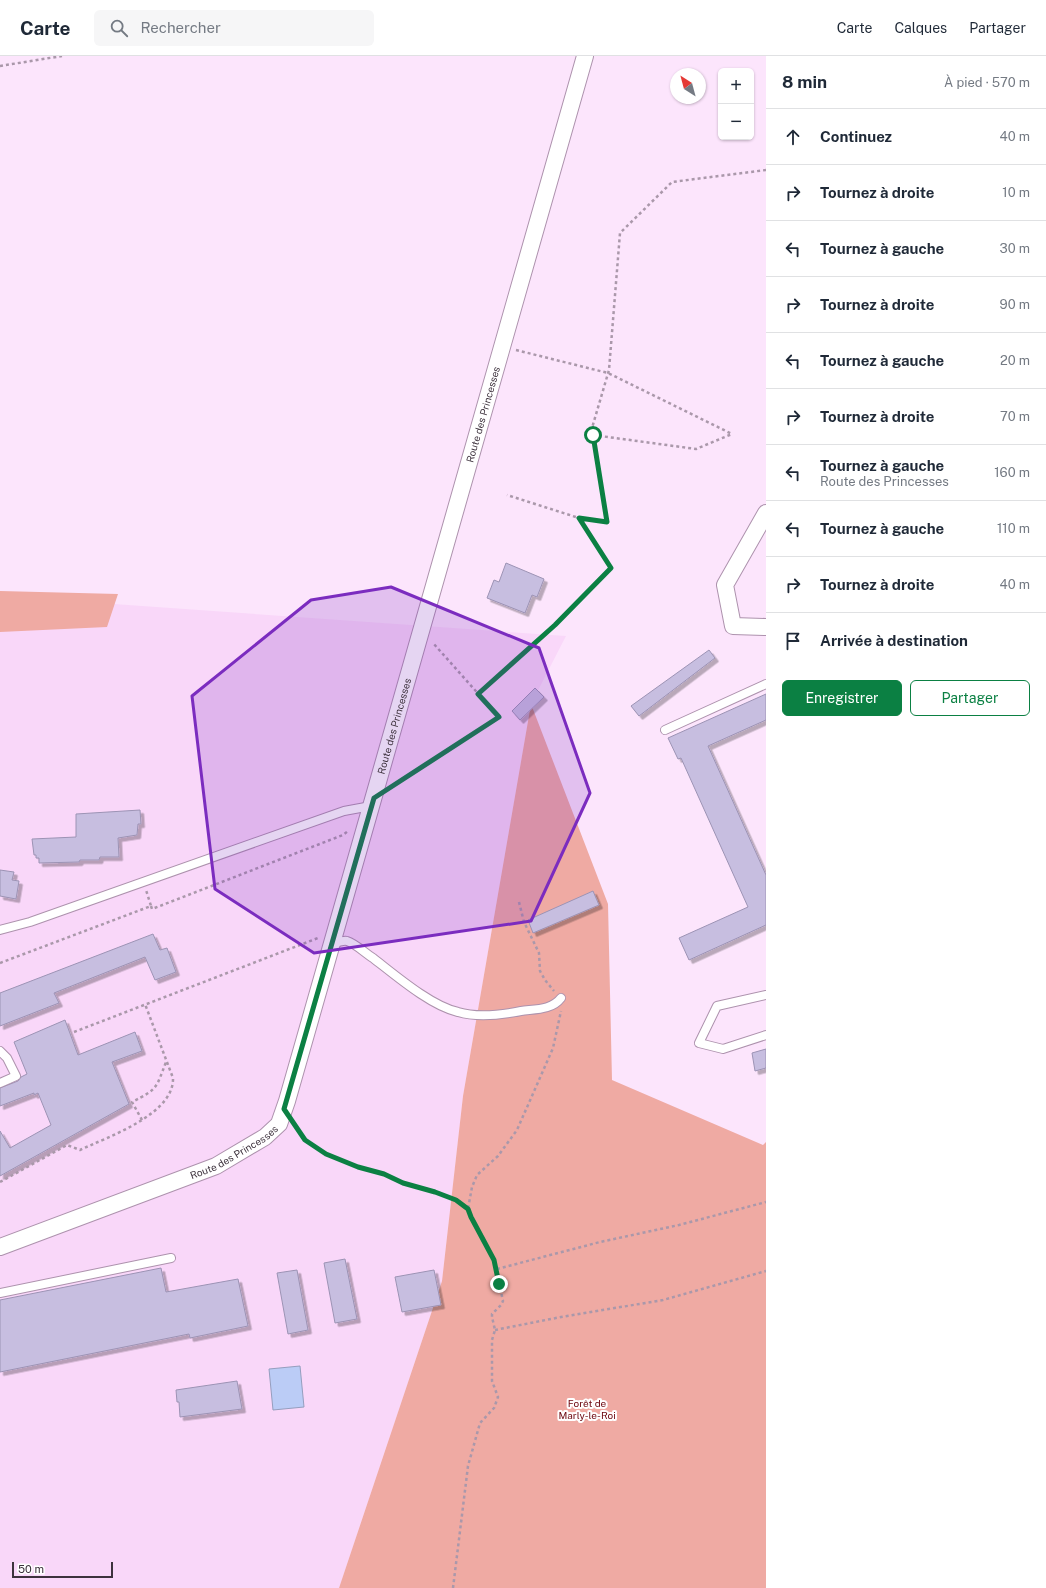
<!DOCTYPE html>
<html lang="fr">
<meta charset="utf-8">
<style>
body{margin:0;font-family:"Public Sans",sans-serif;background:#f6f6f7;color:#1f2937}
.controls{position:absolute;right:12px;top:12px;display:grid;overflow:hidden;border-radius:6px;box-shadow:0 1px 3px #0004}
.controls button{width:36px;height:36px;display:grid;place-items:center;padding:0;border:0;border-bottom:1px solid #e0e1e3;background:#fff;color:#1f2937;font:20px sans-serif}
.compass{position:absolute;left:670px;top:12px;width:36px;height:36px;border-radius:50%;background:#fff;box-shadow:0 1px 3px #0004;rotate:324deg}
.scale{position:absolute;left:12px;bottom:10px;width:101px;box-sizing:border-box;padding-left:4px;border:2px solid #3d323d;border-top:0;font-size:11px;line-height:14px;white-space:nowrap;color:#3d323d;-webkit-text-stroke:3px #fff;paint-order:stroke}
.stop{position:absolute;width:12px;height:12px;margin:-9px;border:3px solid #0b8043;border-radius:50%;background:#fff}
.stop.end{background:#0b8043;border-color:#fff;box-shadow:0 1px 4px #0008}
.list{margin:0;padding:0;list-style:none}
h2{display:flex;justify-content:space-between;align-items:center;height:52px;margin:0;padding:0 16px;font-size:17px}
h2 small{font-size:13px;font-weight:400;color:#747a83}
.list li{display:grid;grid-template-columns:26px 1fr auto;gap:12px;align-items:center;box-sizing:border-box;height:56px;padding:0 16px;border-top:1px solid #e0e1e3}
.list b{display:block;font-size:15px;white-space:nowrap}
.list p{margin:0;font-size:13px;white-space:nowrap;color:#747a83}
.list em{font-size:13px;font-style:normal;color:#747a83}
.actions{display:flex;gap:8px;padding:12px 16px}
.actions a{flex:1;padding:9px 0;border:1px solid #0b8043;border-radius:6px;text-align:center;font-size:14px;color:#0b8043}
.actions .main{background:#0b8043;color:#fff}
.icon{flex:none;width:22px;height:22px;fill:none;stroke:currentColor;stroke-width:2;stroke-linecap:round;stroke-linejoin:round}
.map{position:relative;flex:none;width:766px;height:1532px;overflow:hidden}
header{display:flex;align-items:center;gap:24px;box-sizing:border-box;height:56px;padding:0 20px;background:#fff;border-bottom:1px solid #e0e1e3}
header strong{font-size:19px}
nav{display:flex;gap:22px;margin-inline-start:auto;font-size:14px}
.search{width:280px;height:36px;background:#f6f6f7;display:flex;align-items:center;gap:10px;box-sizing:border-box;padding:0 14px;border-radius:6px;color:#747a83;font-size:15px}
main{display:flex}
aside{flex:1;background:#fff}
.map>svg:first-child{display:block}
.built{fill:#f9d7f9}
.green{fill:#efaaa3}
.water{fill:#bbccf6;stroke:#959ebe}
.building{fill:#c7bee0;stroke:#9c93b4;filter:url(#shadow)}
.lines{fill:none;stroke-linecap:round;stroke-linejoin:round}
.service-casing{stroke:#ad92ad;stroke-width:10}
.minor-casing{stroke:#ad92ad;stroke-width:18}
.path{stroke:#aa98aa;stroke-width:2.5;stroke-dasharray:3 3;stroke-linecap:butt}
.service{stroke:#fff;stroke-width:8}
.minor{stroke:#fff;stroke-width:16}
.route{stroke:#0b8043;stroke-width:5}
.marked{fill:#7b2cbf;fill-opacity:0.2;stroke:#7b2cbf;stroke-width:3;stroke-linejoin:round}
.labels{text-anchor:middle;stroke-width:4;stroke-linejoin:round;paint-order:stroke}
.street-label{font-size:10px;fill:#3d323d;stroke:#fff}
.park-label{font-size:10px;fill:#6c060e;stroke:#fff}
</style>
<header>
<strong>Carte</strong>
<div class="search"><svg class="icon" aria-label="search" viewBox="0 0 24 24"><circle cx="10" cy="10" r="6"/><path d="M15 15l6 6"/></svg>Rechercher</div>
<nav><a>Carte</a><a>Calques</a><a>Partager</a></nav>
</header>
<main>
<div class="map">
<svg width="766" height="1532" viewBox="0 0 766 1532">
<defs>
<filter id="shadow"><feDropShadow dx="3.5" dy="3.5" stdDeviation="0" flood-color="#0004"/></filter>
</defs>
<rect width="100%" height="100%" fill="#fce5fc"/>
<path class="built" d="M0,540L566,580L531,648L463,1040L442,1225L339,1532H0Z"/>
<path class="green" d="M0,535L118,538L107,571L0,576Z
M531,648L608,848L612,1024L763,1089L766,1086V1532H339L442,1225L463,1040Z"/>
<path class="water" d="M300,1310L304,1351L273,1354L269,1313Z"/>
<path class="building" d="M506,507L544,523L537,541L532,539L525,557L487,542L494,524L499,526Z
M709,594L715,602L639,660L631,650Z
M535,632L544,641L520,664L512,655Z
M766,638V664L708,690L766,819V869L689,904L679,882L748,851L681,702L678,703L668,682Z
M140,754L141,768H138L137,779L118,782L119,801H100L99,804H80L79,806L39,807V802H36V799H34L32,783L76,781V758Z
M0,814L14,816L12,824L19,825L16,843L0,840Z
M593,835L599,849L533,877L528,864Z
M153,878L160,894L167,892L176,916L155,924L145,901L54,937L59,947L0,970V937Z
M65,964L78,999L135,976L142,995L112,1006L129,1048L0,1120V1075L10,1092L51,1069L38,1037L34,1039V1037L0,1050V1032L18,1025L21,1021L27,1018L14,986Z
M766,993V1012L755,1015L752,997Z
M345,1203L357,1263L335,1267L324,1207Z
M161,1212L166,1236L238,1223L248,1270L190,1282L189,1278L0,1316V1244Z
M297,1214L308,1274L288,1278L277,1217Z
M434,1214L441,1249L402,1256L395,1221Z
M237,1325L242,1353L180,1361L179,1346H177L176,1334Z"/>
<g class="lines">
<g class="service-casing">
<path id="service" d="M665,674L766,628
M0,874L30,866L344,755L371,750
M332,888C336,887 343,884 347,885C356,888 365,897 373,902C395,919 431,950 458,956C478,962 501,959 521,955C535,953 552,954 561,942
M766,939L717,950L699,987L723,993L766,979
M0,995L7,1002L16,1020L0,1027
M0,1237L171,1202"/>
</g>
<g class="minor-casing">
<g id="minor">
<path d="M766,457L725,529L733,570L766,571"/>
<path id="s1" d="M0,1191L216,1110L265,1081L279,1068L287,1045L585,0"/>
</g>
</g>
<path class="path" d="M0,10L62,0
M516,294L608,317L732,378
M593,379L696,393L732,378
M579,462L607,466L592,372L609,314L620,177L672,126L766,114
M478,638L555,569L611,512L579,462L507,439
M392,731L499,661L433,587
M519,846L524,866L539,897L540,915L545,924L554,935
M151,850L152,853L343,779L348,775
M0,907L151,850L146,834
M74,976L318,882
M142,1064L132,1046C158,1033 156,1032 166,1006
M294,1069L305,1084L326,1098L359,1111L384,1118L403,1127L435,1135L456,1144L468,1152
M0,1126L67,1089L80,1094C107,1081 174,1059 173,1022L145,948
M497,1213L600,1186L679,1169L766,1146
M495,1274L561,1261L663,1244L766,1215
M453,1532L468,1410L480,1367L494,1352L498,1341L492,1325V1284L495,1274L492,1261V1258L501,1249L503,1245L494,1204L471,1161L468,1153L472,1131L477,1119L498,1100L517,1074L553,992L561,955"/>
<use href="#service" class="service"/>
<use href="#minor" class="minor"/>
</g>
<g class="lines">
<path class="route" d="M499,1228L494,1204L471,1161L468,1153L456,1144L435,1136L403,1127L384,1118L358,1111L326,1098L305,1084L284,1053L374,742L499,661L478,638L555,569L611,512L579,462L607,466L593,379"/>
</g>
<path class="marked" d="M391,531L539,592L590,737L531,865L314,897L215,833L192,640L311,544Z"/>
<g class="labels">
<g class="street-label">
<text dy="4" stroke="none"><textPath href="#s1" startOffset="1045">Route des Princesses</textPath></text>
<text dy="4" stroke="none"><textPath href="#s1" startOffset="721">Route des Princesses</textPath></text>
<text dy="4" stroke="none"><textPath href="#s1" startOffset="253">Route des Princesses</textPath></text>
</g>
<g class="park-label">
<text x="587" y="1351">Forêt de<tspan x="587" dy="12">Marly-le-Roi</tspan></text>
</g>
</g>
</svg>
<div class="controls">
<button>+</button>
<button>−</button>
</div>
<svg class="compass" viewBox="-18 -18 36 36"><path d="M0-13l5 13h-10z" fill="#e53935"/><path d="M0 13l5-13h-10z" fill="#747a83"/></svg>
<div class="scale">50 m</div>
<div class="stop" style="left:593px;top:379px"></div>
<div class="stop end" style="left:499px;top:1228px"></div>
</div>
<aside>
<h2>8 min<small>À pied · 570 m</small></h2>
<ul class="list">
<li><svg class="icon" aria-label="ahead" viewBox="0 0 24 24"><path d="M12 20V5M6 11l6-6 6 6"/></svg><div><b>Continuez</b></div><em>40 m</em></li>
<li><svg class="icon" aria-label="right" viewBox="0 0 24 24"><path d="M7 20v-9h11M14 6l5 5-5 5"/></svg><div><b>Tournez à droite</b></div><em>10 m</em></li>
<li><svg class="icon" aria-label="left" viewBox="0 0 24 24"><path d="M17 20v-9H6M10 6l-5 5 5 5"/></svg><div><b>Tournez à gauche</b></div><em>30 m</em></li>
<li><svg class="icon" aria-label="right" viewBox="0 0 24 24"><path d="M7 20v-9h11M14 6l5 5-5 5"/></svg><div><b>Tournez à droite</b></div><em>90 m</em></li>
<li><svg class="icon" aria-label="left" viewBox="0 0 24 24"><path d="M17 20v-9H6M10 6l-5 5 5 5"/></svg><div><b>Tournez à gauche</b></div><em>20 m</em></li>
<li><svg class="icon" aria-label="right" viewBox="0 0 24 24"><path d="M7 20v-9h11M14 6l5 5-5 5"/></svg><div><b>Tournez à droite</b></div><em>70 m</em></li>
<li><svg class="icon" aria-label="left" viewBox="0 0 24 24"><path d="M17 20v-9H6M10 6l-5 5 5 5"/></svg><div><b>Tournez à gauche</b><p>Route des Princesses</p></div><em>160 m</em></li>
<li><svg class="icon" aria-label="left" viewBox="0 0 24 24"><path d="M17 20v-9H6M10 6l-5 5 5 5"/></svg><div><b>Tournez à gauche</b></div><em>110 m</em></li>
<li><svg class="icon" aria-label="right" viewBox="0 0 24 24"><path d="M7 20v-9h11M14 6l5 5-5 5"/></svg><div><b>Tournez à droite</b></div><em>40 m</em></li>
<li><svg class="icon" aria-label="arrive" viewBox="0 0 24 24"><path d="M6 21V4h12l-3 4 3 4H6"/></svg><div><b>Arrivée à destination</b></div></li>
</ul>
<div class="actions"><a class="main">Enregistrer</a><a>Partager</a></div>
</aside>
</main>
